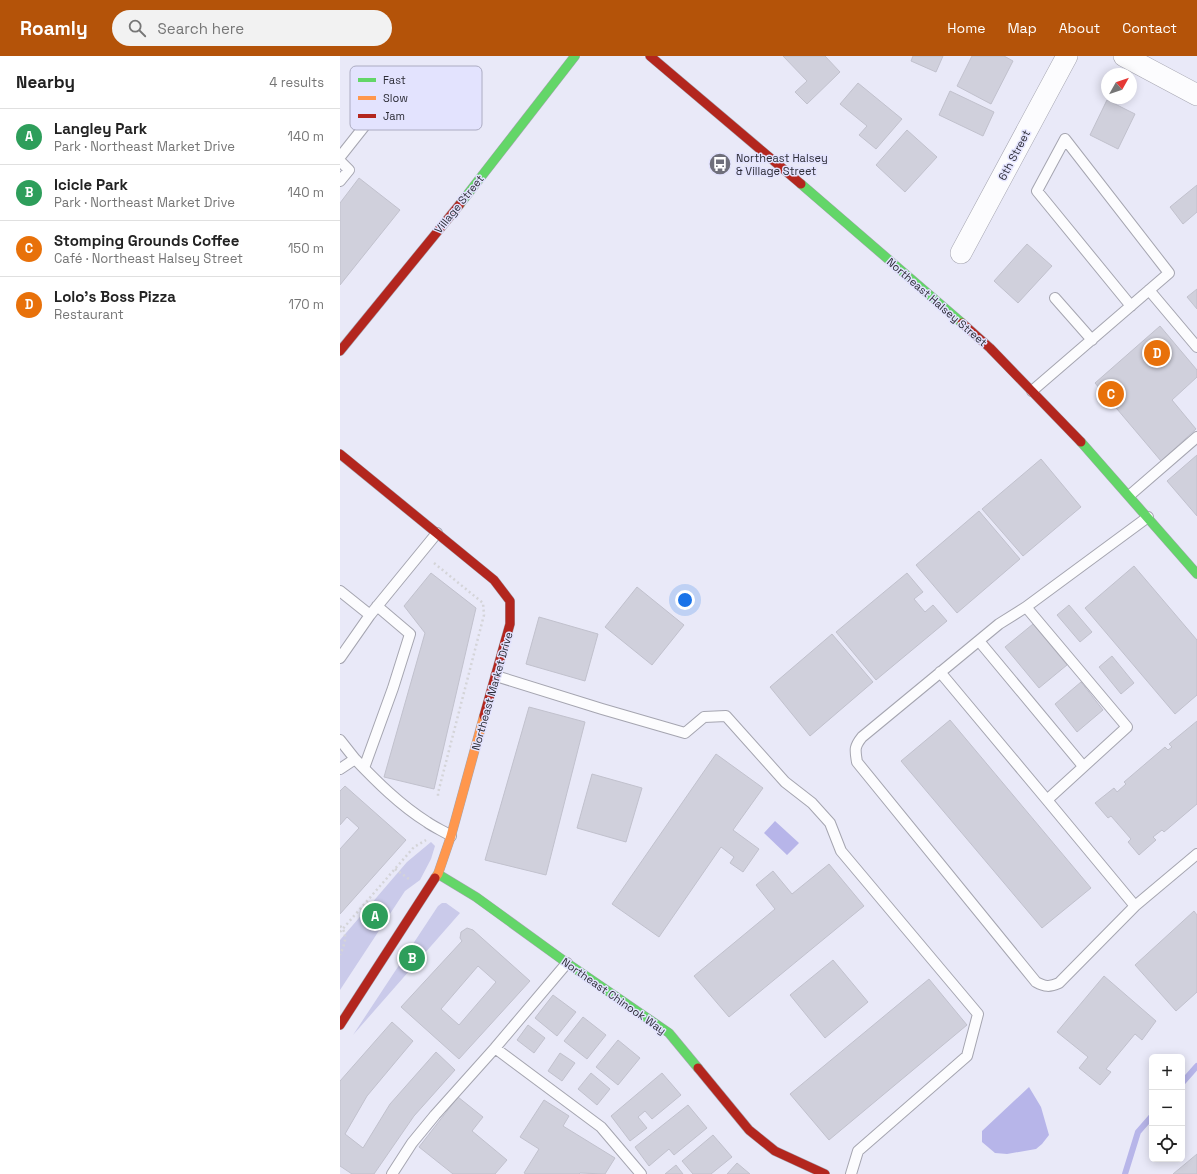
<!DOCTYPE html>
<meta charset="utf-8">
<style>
body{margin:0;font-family:"Space Grotesk",sans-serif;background:#f2f2f2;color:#222}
.controls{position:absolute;right:12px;bottom:12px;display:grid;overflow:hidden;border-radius:6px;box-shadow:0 2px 10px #0003}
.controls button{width:36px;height:36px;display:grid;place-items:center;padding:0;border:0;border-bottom:1px solid #e0e0e0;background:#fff;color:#222;font:20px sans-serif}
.compass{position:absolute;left:761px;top:12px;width:36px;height:36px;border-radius:50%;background:#fff;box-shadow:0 2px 10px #0003;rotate:50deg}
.you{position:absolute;left:345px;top:544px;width:14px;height:14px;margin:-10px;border:3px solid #fff;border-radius:50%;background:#1a73e8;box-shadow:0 0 0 6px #1a73e833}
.badge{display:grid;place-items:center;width:26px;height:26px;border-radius:50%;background:#b45309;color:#fff;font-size:13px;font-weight:700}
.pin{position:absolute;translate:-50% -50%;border:2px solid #fff;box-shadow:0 1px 4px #0006}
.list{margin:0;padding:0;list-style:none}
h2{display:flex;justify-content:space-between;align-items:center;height:52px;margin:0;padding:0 16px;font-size:17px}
h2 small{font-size:13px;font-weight:400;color:#767676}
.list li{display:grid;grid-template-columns:26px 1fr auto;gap:12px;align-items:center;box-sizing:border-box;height:56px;padding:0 16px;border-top:1px solid #e0e0e0}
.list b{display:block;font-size:15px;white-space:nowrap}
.list p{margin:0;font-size:13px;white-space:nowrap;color:#767676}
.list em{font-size:13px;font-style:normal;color:#767676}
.icon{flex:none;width:22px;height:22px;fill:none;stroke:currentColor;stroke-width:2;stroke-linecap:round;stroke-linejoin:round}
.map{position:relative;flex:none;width:857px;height:1118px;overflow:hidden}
header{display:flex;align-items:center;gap:24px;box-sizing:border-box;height:56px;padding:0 20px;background:#b45309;color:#fff}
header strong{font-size:19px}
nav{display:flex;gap:22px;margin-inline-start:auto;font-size:14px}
.search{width:280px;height:36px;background:#f2f2f2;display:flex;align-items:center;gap:10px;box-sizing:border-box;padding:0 14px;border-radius:22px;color:#767676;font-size:15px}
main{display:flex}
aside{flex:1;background:#fff}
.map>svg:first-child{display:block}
.green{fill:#cacaea}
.water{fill:#b7b5e9}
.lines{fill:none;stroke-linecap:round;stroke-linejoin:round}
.stream{stroke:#b7b5e9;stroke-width:6}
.building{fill:#d0d0dc;stroke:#c1c1cd;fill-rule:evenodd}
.lane-casing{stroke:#a5a5b0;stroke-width:12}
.street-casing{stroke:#a5a5b0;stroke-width:22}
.fast-casing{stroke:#a5a5b0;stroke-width:10}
.slow-casing{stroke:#a5a5b0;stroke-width:10}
.jam-casing{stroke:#a5a5b0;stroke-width:10}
.path{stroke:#d4d4d8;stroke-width:2.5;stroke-dasharray:2 3;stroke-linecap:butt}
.lane{stroke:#fcfcfe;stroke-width:10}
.street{stroke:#fcfcfe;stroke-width:21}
.fast{stroke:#63d668;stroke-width:9}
.slow{stroke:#ff974d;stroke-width:9}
.jam{stroke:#b3261e;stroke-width:9}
.labels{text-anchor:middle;stroke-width:3;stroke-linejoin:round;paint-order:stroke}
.street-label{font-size:11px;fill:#2d2d37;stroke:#e3e3fe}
.poi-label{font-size:11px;fill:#2d2d37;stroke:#e3e3fe;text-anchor:start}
.key{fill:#e3e3fe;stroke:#acacc2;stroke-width:1}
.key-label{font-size:11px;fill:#2d2d37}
</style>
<header>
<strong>Roamly</strong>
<div class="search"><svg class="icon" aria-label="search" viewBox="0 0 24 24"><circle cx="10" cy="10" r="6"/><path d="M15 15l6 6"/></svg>Search here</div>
<nav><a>Home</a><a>Map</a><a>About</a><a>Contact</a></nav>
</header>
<main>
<aside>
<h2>Nearby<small>4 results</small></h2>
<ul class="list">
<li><span class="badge" style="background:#2e9e5b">A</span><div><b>Langley Park</b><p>Park · Northeast Market Drive</p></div><em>140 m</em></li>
<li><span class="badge" style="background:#2e9e5b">B</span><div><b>Icicle Park</b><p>Park · Northeast Market Drive</p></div><em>140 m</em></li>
<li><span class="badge" style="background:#e8710a">C</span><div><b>Stomping Grounds Coffee</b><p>Café · Northeast Halsey Street</p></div><em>150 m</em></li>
<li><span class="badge" style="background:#e8710a">D</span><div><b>Lolo's Boss Pizza</b><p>Restaurant</p></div><em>170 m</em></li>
</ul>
</aside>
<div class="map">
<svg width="857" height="1118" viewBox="0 0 857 1118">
<rect width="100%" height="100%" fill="#e9e9f8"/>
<path class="green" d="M91,786L95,790L91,803L80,824L65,835L0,934V884L67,806Z
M102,847H106L120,857L13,979L98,850Z"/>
<path class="water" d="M435,765L459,787L447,799L424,777Z
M689,1031L701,1051L709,1079L702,1088L696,1093L667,1098L655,1097L642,1086V1075Z"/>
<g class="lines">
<path class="stream" d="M842,1027L857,1010
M785,1118L798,1076L812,1060"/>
</g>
<path class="building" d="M443,0H485L500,16L467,48L455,36L467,25Z
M573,0H603L596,16L571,5Z
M632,0H664L673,5L651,48L617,30Z
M518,27L562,63L536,93L519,79L527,70L500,48Z
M610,35L654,56L643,80L599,59Z
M767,44L795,58L778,93L750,79Z
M567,74L597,101L565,136L536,109Z
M19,122L60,154L0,229V147Z
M857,129V156L843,168L830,151Z
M687,188L712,210L678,247L654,225Z
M857,233V253L847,241Z
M820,270L857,314V321L832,344L856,373L821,405L755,327Z
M857,399V460L827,425Z
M701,403L741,451L683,500L642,453Z
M639,455L680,503L617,557L576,509Z
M794,510L857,584V639L835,658L745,552Z
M91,517L136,552L94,733L44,721L85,577L64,550Z
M567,517L583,536L574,543L585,556L593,549L607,565L536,624L496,576Z
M297,531L344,569L312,609L265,571Z
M729,549L752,576L740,586L717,559Z
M199,561L258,578L245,625L186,608Z
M693,568L727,609L699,632L665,591Z
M492,578L533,626L470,680L430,631Z
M772,600L794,627L781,638L759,611Z
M741,626L763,654L737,676L715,648Z
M189,651L245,666L206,819L145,804Z
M610,664L751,832L702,872L561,705Z
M857,665V748L824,776L822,774L813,781L816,784L799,799L788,786L791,783L771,760L768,762L755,747L774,732L777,736L786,728L784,726L825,691L828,694L832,691L829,688Z
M376,698L423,732L393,774L419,793L403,816L390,807L394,801L381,791L319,881L272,848Z
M252,718L302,732L286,786L237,772Z
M5,730L66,784L0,858V793L19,772L7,761L0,769V735Z
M489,808L524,850L389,961L354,920L435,853L416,829L433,815L452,838Z
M854,855L857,859V936L836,955L795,909Z
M127,872L133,874L190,925L119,1003L61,951L122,885L120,882L121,876ZM138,910L156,926L119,969L101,953Z
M493,904L528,946L485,982L450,939Z
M764,920L816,965L802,984L795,978L766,1013L771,1016L760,1029L739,1012L748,1001L717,976Z
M589,923L627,969L489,1084L450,1038Z
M213,939L236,956L217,980L195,962Z
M243,961L266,979L247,1003L224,985Z
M52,966L73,985L27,1040L5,1078L23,1092L50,1048L96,996L115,1014L74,1060L34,1118H12L0,1110V1025Z
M188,969L205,982L194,997L177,984Z
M278,984L300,1002L278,1029L256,1011Z
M220,997L235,1007L222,1025L208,1015Z
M251,1017L270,1033L257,1049L238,1033Z
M322,1017L341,1039L312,1063L305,1055L298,1061L307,1072L290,1085L271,1060Z
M118,1041L143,1061L132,1075L167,1104L155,1118H113L79,1091Z
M204,1044L229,1060L223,1070L275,1102L265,1118L240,1117L239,1118H186L184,1117L199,1093L180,1081Z
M348,1049L367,1072L334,1099L329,1093L309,1110L295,1091Z
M373,1079L392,1101L371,1118H353L342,1105Z
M857,1098V1118H833Z
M397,1107L410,1118H387Z
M336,1109L343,1118H325Z"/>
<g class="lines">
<g class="lane-casing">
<path id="lane" d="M0,101L38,53
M0,105L9,114L0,125
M809,234L857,291
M715,242L752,284
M692,335L829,217L725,83L697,135L791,250
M790,439L857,381
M808,461L686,551L787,671L707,744L795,850L857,798
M0,535L30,559L97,477
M686,551L659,568L522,681C514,691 515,694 517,706L696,926C705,931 710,931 719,927L795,850
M639,585L743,710
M0,602L30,559
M600,616L707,744
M156,620L262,653L345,677L364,661L386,660L445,726L472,747L490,767L501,795L638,958L627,1000L518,1095L511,1118
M0,684L15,703
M24,712L53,632L70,578L37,550
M0,713L15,703C37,726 60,749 87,766C94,771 103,775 111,780
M155,992L261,1071L301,1118
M52,1118L72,1087L95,1059L155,992L227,907"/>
</g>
<g class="street-casing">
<path id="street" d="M784,0L857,39
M621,197L727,0"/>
</g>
<g class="fast-casing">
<path id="fast" d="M461,128L622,267
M120,148L235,0
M741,386L857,518
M98,818L136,841L227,907L329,977L358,1012"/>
</g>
<g class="slow-casing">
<path id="slow" d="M95,822L98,818L111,780L144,660"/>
</g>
<g class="jam-casing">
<path id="jam" d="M310,0L461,128
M622,267L650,292L741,386
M0,295L120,148
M0,398L154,524L170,545V568L144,660
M0,969L95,822
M358,1012L409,1074L435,1095L485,1118"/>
</g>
<path class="path" d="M94,507L143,547L144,559L98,737V741
M55,813L69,823
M0,870C9,878 4,890 0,899
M0,876L74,791L86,784"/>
<use href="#lane" class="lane"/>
<use href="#street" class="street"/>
<use href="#fast" class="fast"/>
<use href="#slow" class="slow"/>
<use href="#jam" class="jam"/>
</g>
<defs>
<g id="bus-disc" transform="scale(1.15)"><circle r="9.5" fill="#6f6f7b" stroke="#e3e3fe"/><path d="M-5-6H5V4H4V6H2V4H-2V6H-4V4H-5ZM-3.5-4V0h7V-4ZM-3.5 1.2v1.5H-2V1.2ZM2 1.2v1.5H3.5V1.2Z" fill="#fff"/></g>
</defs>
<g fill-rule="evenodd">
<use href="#bus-disc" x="380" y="108"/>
</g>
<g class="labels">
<g class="street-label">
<text transform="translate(674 99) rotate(-62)" y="4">6th Street</text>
<text transform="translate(119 148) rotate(-51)" y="4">Village Street</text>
<text transform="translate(597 246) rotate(41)" y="4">Northeast Halsey Street</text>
<text transform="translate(152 635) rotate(-74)" y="4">Northeast Market Drive</text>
<text transform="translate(274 940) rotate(35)" y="4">Northeast Chinook Way</text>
</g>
<g class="poi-label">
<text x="396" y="106">Northeast Halsey<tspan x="396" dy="13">&amp; Village Street</tspan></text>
</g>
</g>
<rect x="10" y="10" width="132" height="64" rx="6" class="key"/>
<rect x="18" y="22" width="18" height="4" fill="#63d668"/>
<rect x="18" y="40" width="18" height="4" fill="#ff974d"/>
<rect x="18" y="58" width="18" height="4" fill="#b3261e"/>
<g class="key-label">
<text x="43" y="28">Fast</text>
<text x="43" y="46">Slow</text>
<text x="43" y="64">Jam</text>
</g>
</svg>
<div class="controls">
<button>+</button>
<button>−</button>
<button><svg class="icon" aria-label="locate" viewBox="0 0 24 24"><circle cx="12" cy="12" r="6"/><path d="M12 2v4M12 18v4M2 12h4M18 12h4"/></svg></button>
</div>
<svg class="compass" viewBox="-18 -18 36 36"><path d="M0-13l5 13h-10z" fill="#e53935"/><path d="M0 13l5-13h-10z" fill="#767676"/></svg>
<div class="you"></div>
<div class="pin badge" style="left:35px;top:860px;background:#2e9e5b">A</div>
<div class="pin badge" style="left:72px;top:902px;background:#2e9e5b">B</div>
<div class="pin badge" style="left:771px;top:338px;background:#e8710a">C</div>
<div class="pin badge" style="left:817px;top:297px;background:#e8710a">D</div>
</div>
</main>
